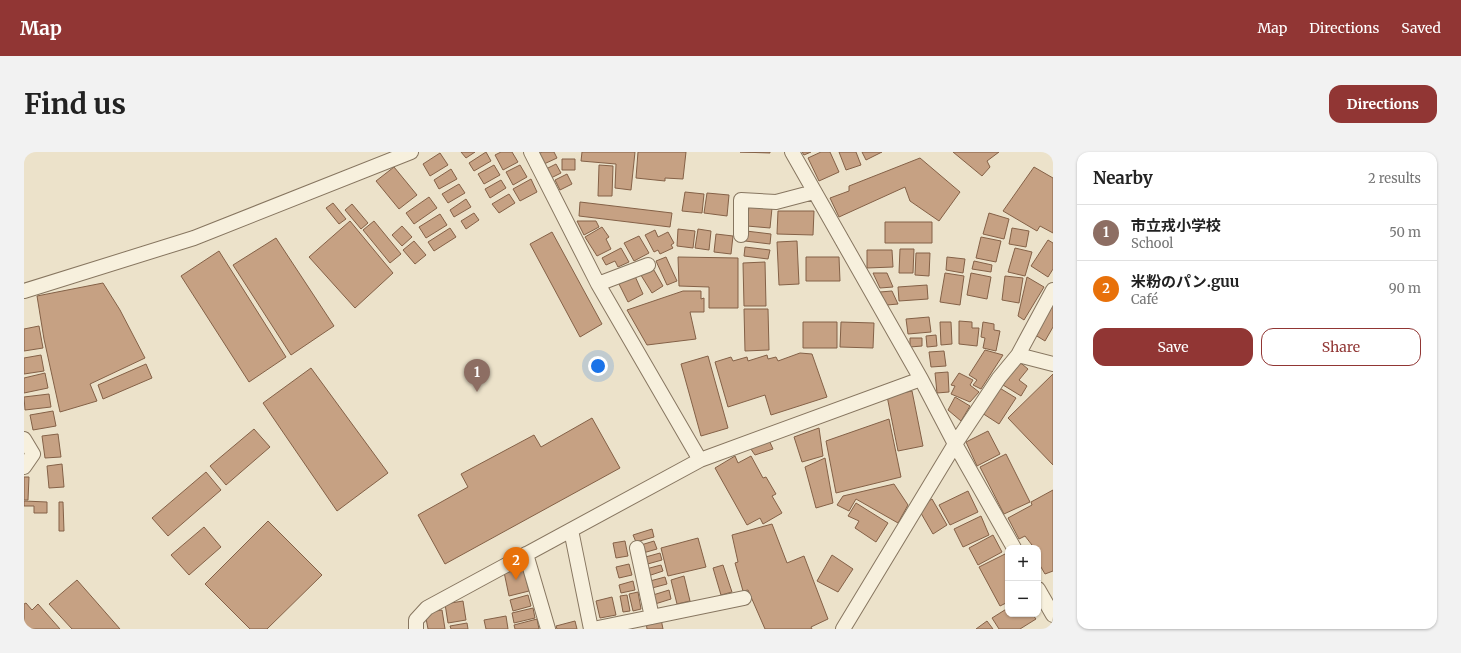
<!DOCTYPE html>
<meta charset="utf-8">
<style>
body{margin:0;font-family:Merriweather,"Noto Sans JP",serif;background:#f2f2f2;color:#222}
.controls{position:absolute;right:12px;bottom:12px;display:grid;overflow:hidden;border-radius:8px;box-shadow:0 1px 3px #0004}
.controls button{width:36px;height:36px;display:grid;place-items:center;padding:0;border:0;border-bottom:1px solid #e0e0e0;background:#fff;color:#222;font:20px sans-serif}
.you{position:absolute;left:574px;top:214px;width:14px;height:14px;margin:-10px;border:3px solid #fff;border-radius:50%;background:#1a73e8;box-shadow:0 0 0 6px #1a73e833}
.badge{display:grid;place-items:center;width:26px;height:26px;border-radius:50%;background:#913634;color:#fff;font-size:13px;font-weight:700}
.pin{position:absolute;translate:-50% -33px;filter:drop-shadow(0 1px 2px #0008)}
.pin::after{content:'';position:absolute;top:21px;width:14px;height:12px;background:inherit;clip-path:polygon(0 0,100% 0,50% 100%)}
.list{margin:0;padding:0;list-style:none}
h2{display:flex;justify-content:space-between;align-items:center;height:52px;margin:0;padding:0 16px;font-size:17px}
h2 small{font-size:13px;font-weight:400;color:#767676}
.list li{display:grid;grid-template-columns:26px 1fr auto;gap:12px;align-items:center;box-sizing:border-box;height:56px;padding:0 16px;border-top:1px solid #e0e0e0}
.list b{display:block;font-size:15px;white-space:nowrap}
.list p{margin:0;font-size:13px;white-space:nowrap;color:#767676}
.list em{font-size:13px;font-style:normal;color:#767676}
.actions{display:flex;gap:8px;padding:12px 16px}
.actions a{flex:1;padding:9px 0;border:1px solid #913634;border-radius:12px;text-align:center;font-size:14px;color:#913634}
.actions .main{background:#913634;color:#fff}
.map{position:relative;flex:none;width:1029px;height:477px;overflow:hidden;border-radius:12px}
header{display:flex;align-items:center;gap:24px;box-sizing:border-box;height:56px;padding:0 20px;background:#913634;color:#fff}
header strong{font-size:19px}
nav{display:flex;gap:22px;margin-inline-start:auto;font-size:14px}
.intro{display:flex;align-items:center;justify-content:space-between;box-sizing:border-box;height:96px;padding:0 24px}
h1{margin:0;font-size:28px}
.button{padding:10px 18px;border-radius:12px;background:#913634;color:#fff;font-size:14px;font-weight:700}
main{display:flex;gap:24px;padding:0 24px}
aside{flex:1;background:#fff;border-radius:12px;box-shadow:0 1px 3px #0004}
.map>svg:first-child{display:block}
.building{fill:#c6a183;stroke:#846147}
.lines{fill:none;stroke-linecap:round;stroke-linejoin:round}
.minor-casing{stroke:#877660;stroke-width:16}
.minor{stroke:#f7f0dd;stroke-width:14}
</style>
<header>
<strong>Map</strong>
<nav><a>Map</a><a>Directions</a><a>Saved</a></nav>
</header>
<div class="intro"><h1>Find us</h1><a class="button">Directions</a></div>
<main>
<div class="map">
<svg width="1029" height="477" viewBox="0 0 1029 477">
<rect width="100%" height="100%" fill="#ece2ca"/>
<path class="building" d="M437,0H451L442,6Z
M462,0L467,9L450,19L445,11Z
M477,0H488L494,10L479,18L471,3Z
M518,0H530L533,6L520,12L514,2Z
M558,0H611L607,38L591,36L592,12L557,9Z
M614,0H662L659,27L641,26V29L612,26Z
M716,0H746V1Z
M778,0H787L780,3Z
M797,0H806L815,20L795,29L784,6Z
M815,0H832L837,13L822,18Z
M838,0H858L842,8Z
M929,0H975L963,9L966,15L958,24Z
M416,1L424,13L406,24L399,12Z
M896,6L936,40L915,69L886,49L881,35L815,65L806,46L825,39V34Z
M538,7H551V18H538Z
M532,12L537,21L527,26L522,17Z
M470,13L476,23L460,32L454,22Z
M496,13L503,25L489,33L482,20Z
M575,13L589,14L588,44H574Z
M370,15L393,43L375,57L352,29Z
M1010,15L1029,26V81L1016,74L1013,79L979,59Z
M427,17L433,27L415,37L410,28Z
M543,22L548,32L536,38L531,28Z
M507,27L513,40L496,49L489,37Z
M477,28L482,36L466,46L461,37Z
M435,32L441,41L424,51L418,42Z
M661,40L680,42L678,61L658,59Z
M683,41L705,43L703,64L680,61Z
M485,42L491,51L475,61L468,52Z
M405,45L413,56L390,72L382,61Z
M442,47L447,55L430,65L426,58Z
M556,50L648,61L646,75L555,64Z
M309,51L322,67L315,72L302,56Z
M328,52L344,71L337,77L321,58Z
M725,54L748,56L746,76L723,74Z
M754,59H790L789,83L753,82Z
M450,61L455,68L442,77L437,69Z
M965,61L985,67L980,87L959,82Z
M416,62L423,73L402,86L395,75Z
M326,69L369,121L331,156L285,105Z
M350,69L377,102L366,111L339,78Z
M553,69H572L575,75L560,83Z
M861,70H908V91H861Z
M378,74L388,85L378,94L368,83Z
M578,75L585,85L582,87L587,97L573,104L561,85Z
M426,76L432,85L410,99L404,90Z
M988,76L1005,79L1002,95L985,92Z
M654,77L671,79L669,96L653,94Z
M674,77L687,79L685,98L671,96Z
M631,78L634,85L644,80L650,91L647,93L649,96L636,102L634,98L630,100L621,83Z
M722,79L747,82L746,92L721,89Z
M528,80L578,172L556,185L506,92Z
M692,82L709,84L707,102L690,100Z
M615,84L625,101L610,109L600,91Z
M957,85L977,89L972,110L952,106Z
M252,86L310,174L267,203L209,113Z
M1024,88L1029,91V117L1024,125L1007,114Z
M390,89L402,103L391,112L379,98Z
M773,89L775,132L755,133L753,90Z
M721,95L746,98L744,107L720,104Z
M597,96L605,110L594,115L591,109L582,113L578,106Z
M991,96L1008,100L1001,124L984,120Z
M876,97H890L889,121H875Z
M843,98H868L869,115L843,116Z
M195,99L262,205L225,230L157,124Z
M892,101H906L905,124L891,123Z
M642,105L653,129L643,133L632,109Z
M654,105L714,106V156H685V135L655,134Z
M782,105H815L816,129H782Z
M923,105L941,107L939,121L922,118Z
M950,109L968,113L967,120L948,117Z
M741,110L742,154H720L719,111Z
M627,113L639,134L628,141L615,120Z
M849,121H863L869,135L856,136Z
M921,121L940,124L936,153L916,150Z
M947,121L967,125L963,147L943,143Z
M610,122L619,142L604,150L594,130Z
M981,124L999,126L995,151L978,148Z
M1003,125L1020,135L1000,168L994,164Z
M79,131L96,158L121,206L66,232L73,249L36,260L20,187L13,144Z
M903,133L904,147L875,149L874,135Z
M659,139H677V147L680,146V160H666L672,187L623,193L603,158Z
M868,139L874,152L863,153L856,140Z
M1029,148V175L1021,189L1008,181Z
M720,157H744L745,198L721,199Z
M905,165L907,180L884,182L882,167Z
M935,169L948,170V176H955L953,194L935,192Z
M779,170H813V196H779Z
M817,170L850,171L849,196L816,195Z
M916,170H927L928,192L917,193Z
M959,170L970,172V178L976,179L972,199L959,196L961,186L957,185Z
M15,174L19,196L0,199V177Z
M912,183L913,194L903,195L902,184Z
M886,186H898V194L886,195Z
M961,198L979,203L957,237L949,233L953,228L945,223Z
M920,199L922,214L907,215L905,200Z
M776,201L788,202L803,245L747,263L741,243L704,255L691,210L707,205L709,209L723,205L724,209L743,203L744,207L752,205L754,209Z
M17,203L20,219L0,222V206Z
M684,204L704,276L677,284L657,212Z
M993,208L1004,217L995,228L1003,234L997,244L979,233Z
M122,212L128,226L79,247L74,233Z
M287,216L364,321L313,359L239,251Z
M924,220L925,240L913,241L911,221Z
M21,221L24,236L0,241V226Z
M935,221L949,228L946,233L955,240L946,250L927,242L931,234L927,233Z
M1029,222V313L984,266Z
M974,235L992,246L975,272L958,261Z
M888,239L899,294L874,299L863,244Z
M25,242L27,255L1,258L0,245Z
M931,245L946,254L937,269L924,258Z
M29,259L32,274L9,278L6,263Z
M568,266L596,316L421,412L394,363L444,335L437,322L510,283L517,295Z
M865,267L877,325L812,341L802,289Z
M795,276L799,304L778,310L770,285Z
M230,277L246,295L202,333L186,314Z
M964,279L976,302L953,314L942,290Z
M34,282L37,305L21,306L18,284Z
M744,286L749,297L731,303L724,293Z
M982,302L1006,350L980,362L956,315Z
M711,304L714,311L727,304L739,326L742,325L752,342L748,344L758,361L739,372L736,366L723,373L691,316Z
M801,306L809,351L792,356L781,315Z
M38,312L40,335L25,336L23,314Z
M182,320L197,338L144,384L128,366Z
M0,325H5L4,348H0Z
M870,332L884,353L874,371L832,347L825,359L813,353L819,344Z
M1029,338V419L1021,422L1014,410V396H1005V394L1008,393L1001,384L995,387L984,366L1008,353L1007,350Z
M944,339L954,360L926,373L915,353Z
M908,347L923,373L909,382L894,356Z
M0,349L23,350V361H10V354H0Z
M35,350H39L40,379H35Z
M832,351L864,371L852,390L831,376L835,369L824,364Z
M957,364L965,383L939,395L930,377Z
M244,369L298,423L243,477H226L181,432Z
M748,372L763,411L780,404L804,467L787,475L788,477H741L724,438L719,439L711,411L714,410L708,383Z
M180,375L197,395L165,423L147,403Z
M628,377L630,385L612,390L609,383Z
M969,383L978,400L954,413L945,396Z
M674,386L682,415L644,424L637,396Z
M601,389L604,404L592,406L589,391Z
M630,389L633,397L619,401L617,393Z
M636,401L638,408L620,413L618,406Z
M981,402L984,408V450L976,454L955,415Z
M808,403L829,417L814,440L793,429Z
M605,412L608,423L595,426L592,415Z
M637,413L639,419L624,424L622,417Z
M699,413L708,440L697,443L689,416Z
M499,415L505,439L485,444L480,420Z
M660,424L666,449L653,452L647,428Z
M641,425L643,432L628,436L626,429Z
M53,428L96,477H48L25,452Z
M609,429L611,438L597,441L595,433Z
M645,438L647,447L631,452L629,443Z
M614,440L617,457L609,459L605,442Z
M504,443L507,454L489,459L486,448Z
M603,443L606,459L599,460L596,444Z
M588,445L592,463L576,466L572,449Z
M439,449L442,468L424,471L421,452Z
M2,451L8,458L14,452L36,477H0V452Z
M509,456L511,466L490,471L488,461Z
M984,456V462H1008L1012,467L996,477H975L968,466Z
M418,458L421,477H404L401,461Z
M482,464L484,477H462L460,468Z
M513,467L515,477H491L490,473Z
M637,467L639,477H623L622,470Z
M551,469L553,477H533L532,474Z
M963,469L969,477H952Z
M443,471L444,477H427L426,474Z"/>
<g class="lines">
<g class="minor-casing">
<path id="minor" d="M507,0L574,132L676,308
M768,0L897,227L931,292L990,396
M717,83V48L752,50L790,40
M574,132L624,113
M0,139L170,86L387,0
M994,203L1029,212
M0,287L9,302L0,315
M547,378L567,477
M613,396L628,465
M502,402L524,477
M1014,437L1029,463
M392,477V468L403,456L676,308L897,227
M569,477L720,446
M819,477L931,292L975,226L994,203L1029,138"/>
</g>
<use href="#minor" class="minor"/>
</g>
</svg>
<div class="controls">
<button>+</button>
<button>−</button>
</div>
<div class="you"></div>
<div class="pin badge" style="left:453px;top:240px;background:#8d6e63">1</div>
<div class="pin badge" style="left:492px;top:428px;background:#e8710a">2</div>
</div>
<aside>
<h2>Nearby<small>2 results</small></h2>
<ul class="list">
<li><span class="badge" style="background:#8d6e63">1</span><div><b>市立戎小学校</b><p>School</p></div><em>50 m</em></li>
<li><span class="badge" style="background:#e8710a">2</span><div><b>米粉のパン.guu</b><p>Café</p></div><em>90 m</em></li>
</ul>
<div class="actions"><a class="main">Save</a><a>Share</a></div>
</aside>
</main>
